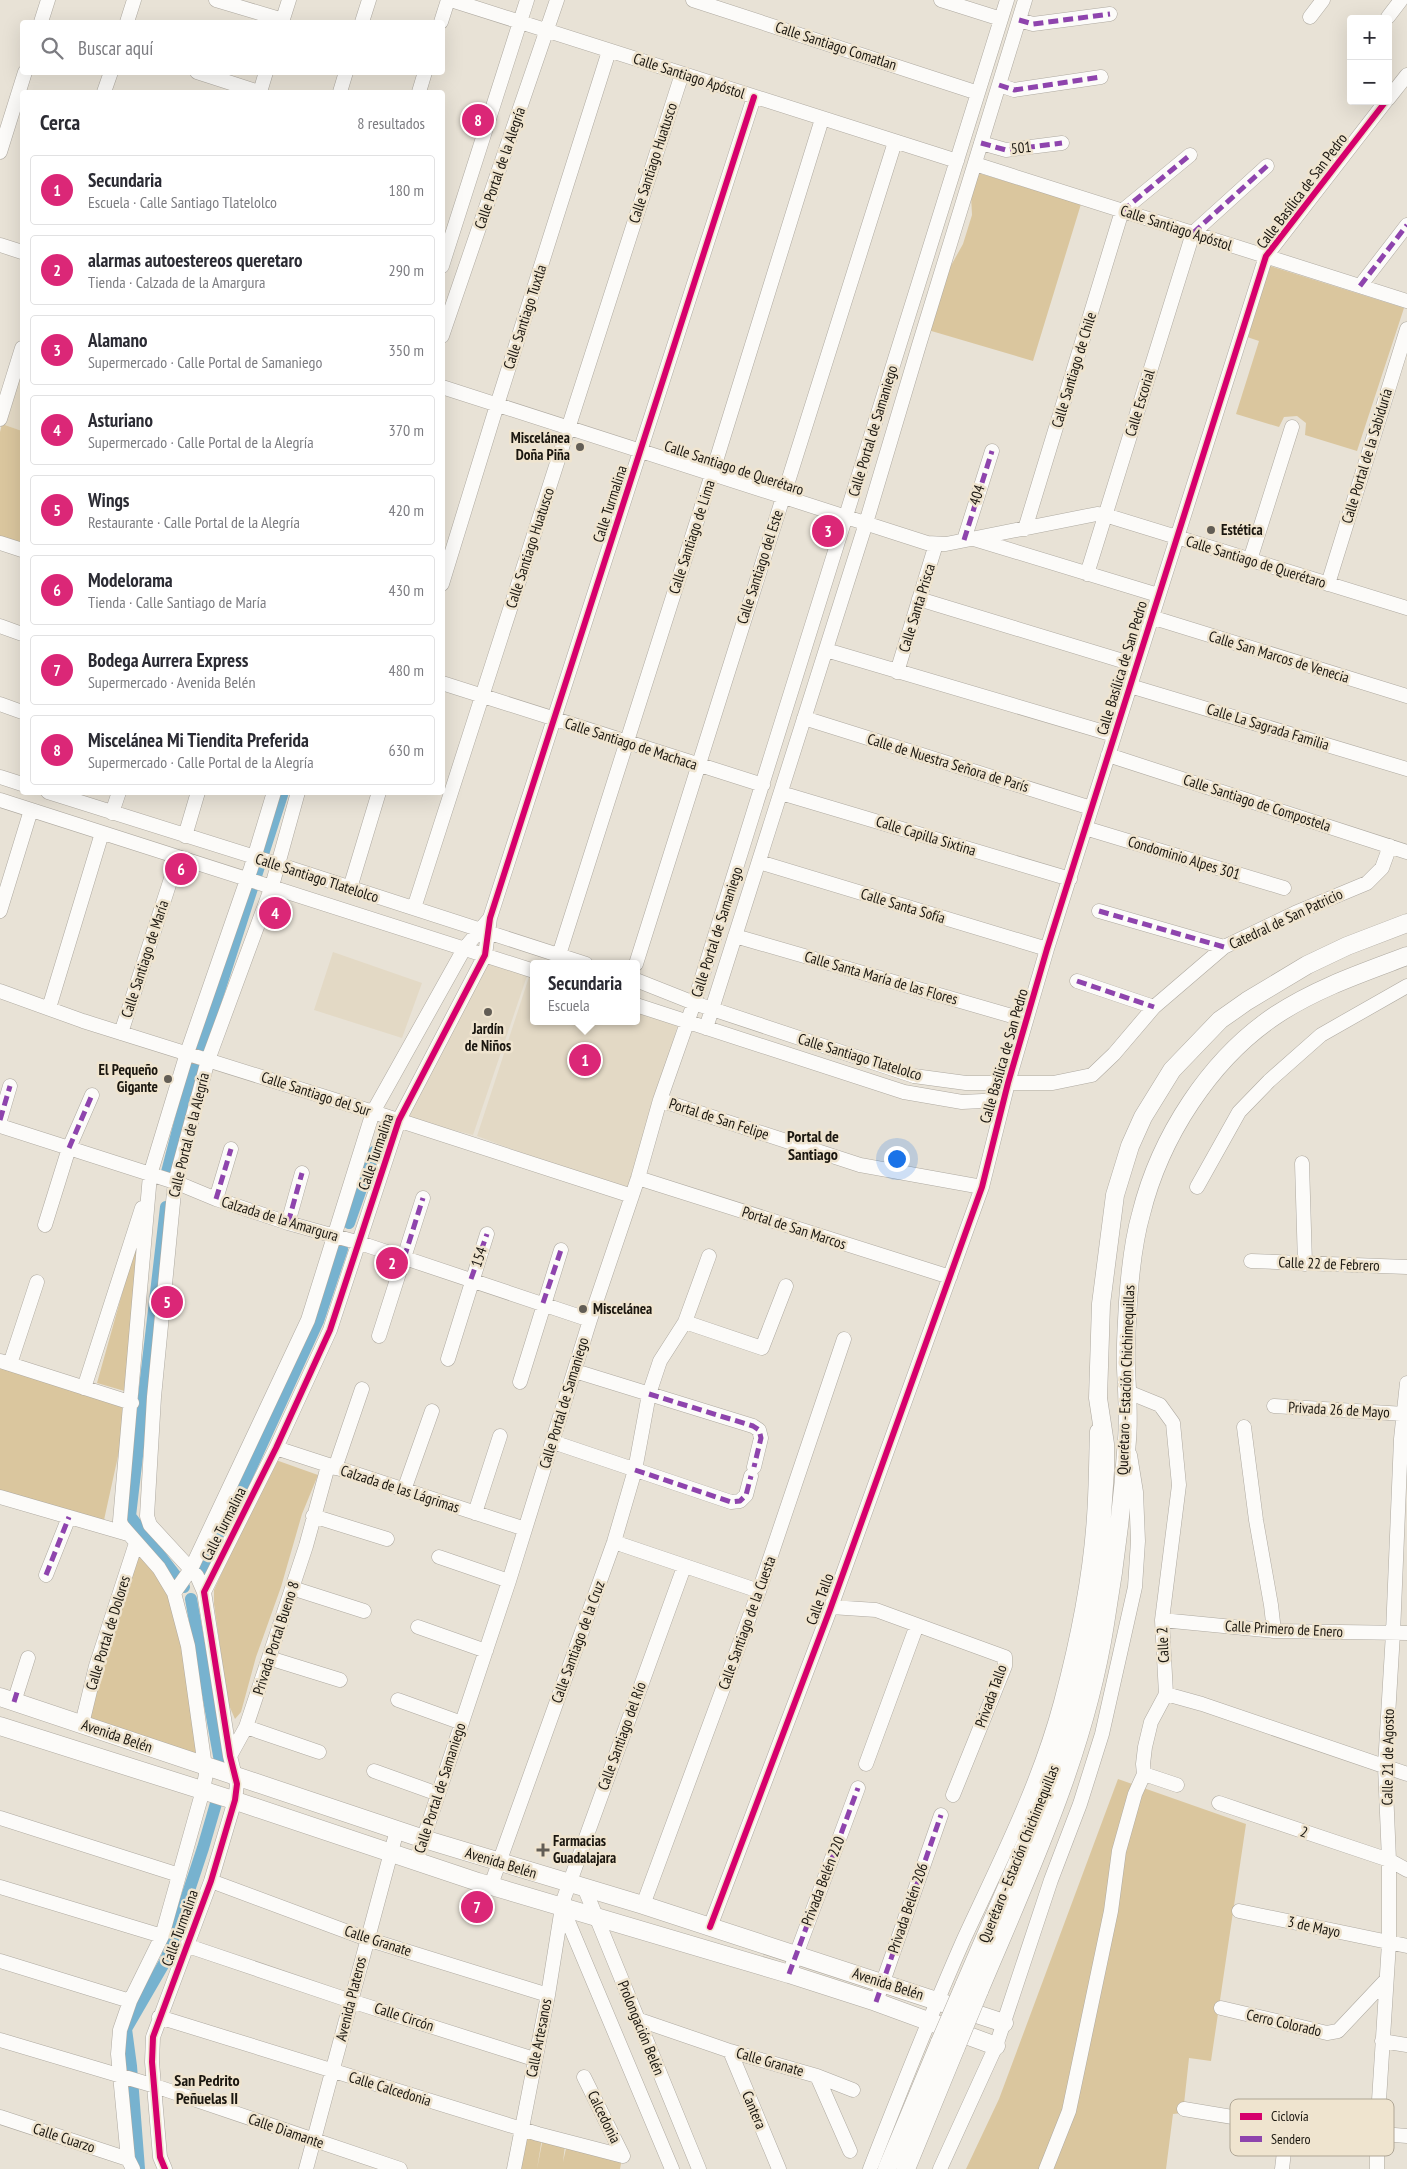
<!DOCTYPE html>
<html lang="es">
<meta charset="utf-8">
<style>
body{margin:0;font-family:"PT Sans Narrow",sans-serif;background:#f2f2f3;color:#2b2b33}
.controls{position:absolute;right:15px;top:15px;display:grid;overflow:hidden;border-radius:5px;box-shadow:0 5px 20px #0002}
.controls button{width:45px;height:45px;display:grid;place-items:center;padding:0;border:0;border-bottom:1px solid #e1e1e2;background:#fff;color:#2b2b33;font:25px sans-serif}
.you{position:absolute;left:896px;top:1158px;width:18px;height:18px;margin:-12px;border:4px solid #fff;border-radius:50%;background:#1a73e8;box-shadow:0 0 0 8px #1a73e833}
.badge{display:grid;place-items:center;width:32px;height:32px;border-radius:50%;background:#db2777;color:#fff;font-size:16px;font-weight:700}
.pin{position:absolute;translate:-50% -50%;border:2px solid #fff;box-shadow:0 1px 5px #0006}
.popup{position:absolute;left:530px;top:960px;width:110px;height:65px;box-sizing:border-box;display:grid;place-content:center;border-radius:5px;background:#fff;filter:drop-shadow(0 1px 4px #0005);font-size:16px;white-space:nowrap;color:#7c7c81}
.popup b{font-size:19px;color:#2b2b33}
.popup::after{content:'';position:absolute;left:50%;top:100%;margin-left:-10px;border:10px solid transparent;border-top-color:#fff}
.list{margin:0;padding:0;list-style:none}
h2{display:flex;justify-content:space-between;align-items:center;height:65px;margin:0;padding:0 20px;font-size:21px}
h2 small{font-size:16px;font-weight:400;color:#7c7c81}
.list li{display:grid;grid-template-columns:32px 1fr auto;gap:15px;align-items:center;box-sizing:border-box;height:70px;margin:0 10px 10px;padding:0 10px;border:1px solid #e1e1e2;border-radius:5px}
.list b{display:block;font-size:19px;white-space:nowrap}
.list p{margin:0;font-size:16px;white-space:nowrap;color:#7c7c81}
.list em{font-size:16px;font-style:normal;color:#7c7c81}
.icon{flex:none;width:28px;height:28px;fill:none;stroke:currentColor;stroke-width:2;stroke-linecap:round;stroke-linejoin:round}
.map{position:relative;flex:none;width:1407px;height:2169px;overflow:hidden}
.search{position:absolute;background:#fff;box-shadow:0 5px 20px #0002;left:20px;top:20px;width:425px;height:55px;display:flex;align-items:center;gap:12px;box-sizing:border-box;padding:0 18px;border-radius:5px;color:#7c7c81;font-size:19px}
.panel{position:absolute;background:#fff;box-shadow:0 5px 20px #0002;left:20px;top:90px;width:425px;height:705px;border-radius:5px}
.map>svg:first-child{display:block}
.built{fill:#e3d9c5}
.green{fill:#dac69e}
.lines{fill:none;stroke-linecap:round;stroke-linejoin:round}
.canal{stroke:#77b2cf;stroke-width:12}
.minor-casing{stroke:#aea9a0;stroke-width:15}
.major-casing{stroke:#aea9a0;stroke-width:19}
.minor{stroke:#fcfbf9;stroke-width:14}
.major{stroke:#fcfbf9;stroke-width:18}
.major-bridge-casing{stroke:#aea9a0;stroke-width:19;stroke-linecap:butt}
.major-bridge{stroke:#fcfbf9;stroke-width:18}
.quiet{stroke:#8e44ad;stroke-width:5;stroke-dasharray:10 5;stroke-linecap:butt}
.cycleway-casing{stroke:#efe4cf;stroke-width:9}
.cycleway{stroke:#d6006c;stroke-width:6}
.poi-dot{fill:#625d55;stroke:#efe4cf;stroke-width:2}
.labels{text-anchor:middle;stroke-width:5;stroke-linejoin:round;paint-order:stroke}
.street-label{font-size:15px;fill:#1a160f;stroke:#efe4cf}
.poi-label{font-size:15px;font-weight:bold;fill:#1a160f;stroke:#efe4cf;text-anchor:start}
.neighbourhood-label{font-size:16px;font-weight:bold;fill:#1a160f;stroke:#efe4cf}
.key{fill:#efe4cf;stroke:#afa695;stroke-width:1}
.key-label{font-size:14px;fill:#1a160f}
</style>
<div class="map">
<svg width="1407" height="2169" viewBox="0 0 1407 2169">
<rect width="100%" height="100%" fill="#e8e2d6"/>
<path class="built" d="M22,352V431L2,424Z
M333,952L422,983L402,1038L314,1010Z
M490,960L527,976L473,1135L406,1118Z
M530,974L534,975V1021H636V1010L678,1024L629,1189L599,1182L477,1136Z"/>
<path class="green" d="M978,173L1081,204L1033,361L928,330L948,271L963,244L972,215L971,195Z
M1270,266L1404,308L1357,451L1305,435L1306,423L1297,416L1284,417L1279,427L1236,414L1259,341L1247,337Z
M2,424L22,431V544L0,537V432Z
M143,1219L128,1392L97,1383Z
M0,1365L129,1406L104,1520L0,1494Z
M273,1459L318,1475L302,1514L281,1587L256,1657L241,1712L235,1719L228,1703L214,1604V1590Z
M136,1552L174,1595L197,1754L88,1718L99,1673Z
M1118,1779L1246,1824L1211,2061L1189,2058L1183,2113L1173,2114L1166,2169H966L999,2099Z
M522,2131L542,2138L537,2169H515Z
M543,2138L565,2145L563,2162L567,2144L622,2158L620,2169H537Z"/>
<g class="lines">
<path class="canal" d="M201,1047L283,792
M166,1176L196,1060
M166,1207L130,1516L184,1587
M349,1223L374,1152
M201,1577L318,1321L342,1249
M191,1599L221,1767
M139,2169L131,2066L126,2029L166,1960L203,1848L217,1800"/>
<g class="minor-casing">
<path id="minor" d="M216,0L283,20
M451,0L957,161
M693,0L978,93
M941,0L1001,19
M1310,17L1323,0
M1388,17L1401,0
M1019,20L1033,24L1110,14
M41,22L48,0
M127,22L134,0
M282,22L289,0
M362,22L369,0
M441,22L448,0
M197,72L259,92
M999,85L1014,90L1101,77
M104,92L111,72
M260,92L266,72
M340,92L346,72
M419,92L425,72
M1388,99L1407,75
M981,143L1006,150L1062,143
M0,152L25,72
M975,164L1407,301
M0,245L22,252
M442,266L527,0
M1360,286L1407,225
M442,336L557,0
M442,387L927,543L946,544L1097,514L1105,515L1407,608
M0,419L22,348
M1025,529L1122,211L1190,155
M974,539L1158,595
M964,540L992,451
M0,543L22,550
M1250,560L1292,427
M1087,574L1193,233L1267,166
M442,584L497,405L609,51
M1328,584L1407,329
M919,599L1136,665
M1151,617L1407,696
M0,626L22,634
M826,650L1114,735
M897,672L936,544
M442,683L763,785
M1130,686L1407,769
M0,704L22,712
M804,718L1091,808
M1108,755L1407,852
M0,777L22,784
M48,792L277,864L586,964
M781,793L1070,879
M0,800L534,971
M112,813L119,792
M1085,828L1284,888
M185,836L198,792
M759,862L1047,949
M350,888L379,792
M414,908L682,74
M0,911L31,810
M1099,911L1224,947
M735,936L1026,1020
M559,955L712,474L822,119
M636,964L895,142
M636,980L694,1003L914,1076L966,1083H1053L1092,1075L1114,1054L1154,1007L1224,947L1295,913L1367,883L1382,868L1390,846
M1077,981L1154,1007
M0,991L83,1021L373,1112L632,1196
M636,1005L904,1092L962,1102L1003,1100
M49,1008L102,833
M706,1028L866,523L919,345L1025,0
M121,1033L178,857
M660,1100L860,1165L982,1187
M0,1120L10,1086
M0,1126L175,1182L216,1199L288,1223L360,1243L590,1320
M1302,1163L1305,1264
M638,1178L950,1277
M1197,1187L1239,1112L1269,1081L1321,1035L1407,986
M216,1199L231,1149
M288,1223L302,1173
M45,1225L69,1148L92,1095
M1251,1261L1407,1267
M685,1322L762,1348L786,1286
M379,1336L423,1198
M448,1359L487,1234
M0,1361L132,1403
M10,1364L37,1282
M575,1371L753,1426L759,1430L761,1438L754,1467
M520,1382L561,1250
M84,1388L142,1208
M1128,1392L1160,1405L1173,1423L1179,1485L1162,1620L1166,1694L1151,1722L1145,1747L1143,1764L1144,1774L1177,1785
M1274,1406L1405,1414
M1244,1427L1256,1520L1271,1605L1274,1631
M553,1442L731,1502L740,1501L746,1495L751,1476
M276,1448L525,1529
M335,1468L362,1389
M404,1490L432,1411
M0,1497L128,1534
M475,1513L500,1436
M313,1516L387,1539
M614,1542L759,1591
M439,1557L509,1581
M46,1575L69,1517
M292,1588L364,1611
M204,1592L197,1576L150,1525L147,1516L154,1397L175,1182L208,1060L272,886L298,792
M174,1593L191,1569L308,1320L373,1112L464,949L490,918
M831,1607L876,1610L1005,1657V1666L953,1795
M1162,1620L1274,1631L1407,1633
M418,1627L486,1651
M269,1658L340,1680
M1166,1694L1202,1704L1407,1774
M398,1700L462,1723
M14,1702L28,1658
M82,1724L96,1666L136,1543
M246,1727L319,1752
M230,1756L246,1727L306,1546L328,1466
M866,1764L917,1625
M374,1771L438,1794
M1219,1803L1389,1860L1407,1870
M0,1818L179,1875
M416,1861L509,1581L590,1320L638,1178L660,1100L694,1003L1007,0
M211,1881L367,1939L548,1995
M491,1885L614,1542L635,1470L649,1394L660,1361L685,1322L709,1256
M0,1887L162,1936
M584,1887L699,2169
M643,1905L759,1591L844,1339
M562,1907L672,2169
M1239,1911L1407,1946
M710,1927L831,1607L982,1187L1008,1083L1047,949L1266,256L1386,101
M188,1946L351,2001L534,2059
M0,1961L130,2001
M789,1974L858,1788
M876,2002L941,1815
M1221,2008L1327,2033L1338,2031L1386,1980
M159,2017L538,2134L623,2156
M637,2019L730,2051L817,2076L853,2090
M0,2040L155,2086L400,2169
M1382,2041L1407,2045
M730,2051L779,2169
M817,2076L850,2151
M584,2077L623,2156
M1184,2109L1287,2126L1407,2136
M0,2117L128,2159
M133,2169L128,2159L118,2054L120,2030L130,2001L162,1936L203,1790L206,1774L188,1646L174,1593L159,1568L122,1526L120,1521L150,1175L187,1053L251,868L274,792
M165,2169L160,2157L152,2062L153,2037L211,1881L235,1800L237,1784L230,1756L204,1592L276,1448L330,1330L399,1120L485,955L490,918L754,97
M306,2169L397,1830
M514,2169L548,1995L563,1901L684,1567
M870,2169C900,2092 930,2016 963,1941C999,1863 1039,1785 1061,1702C1077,1642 1090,1579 1094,1517C1096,1489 1096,1460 1097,1431
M940,2169L996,2046L1051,1880L1080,1804L1102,1734L1135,1587L1138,1541L1136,1492L1130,1455
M1046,2169L1069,2111L1111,1911L1119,1851L1135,1794L1144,1774
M1282,2169L1287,2126
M1377,2169V2132L1389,1943V1860L1385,1766L1393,1633L1401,1439L1407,1383"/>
</g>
<g class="major-casing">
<path id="major" d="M0,1697L424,1839L643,1905L1004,2023
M0,1726L227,1798L478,1882L789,1974L876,2002L996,2046
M964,1986L1035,1822L1058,1758L1078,1682L1091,1618L1099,1559L1105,1471V1444L1098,1398L1101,1304L1115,1195L1130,1146L1143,1117L1172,1070L1220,1020L1247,1001L1307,965L1347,946L1407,923
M979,1991C1029,1872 1085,1753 1105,1624C1115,1565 1123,1499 1127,1440C1129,1416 1127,1392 1126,1368C1125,1347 1127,1324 1128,1302C1130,1273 1133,1242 1141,1214C1160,1137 1210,1059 1276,1015C1317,988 1362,973 1407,956
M887,2169L940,2042
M906,2169L956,2047"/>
</g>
<use href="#minor" class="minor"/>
<use href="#major" class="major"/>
<g class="major-bridge-casing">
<path id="major-bridge" d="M940,2042L964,1986
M956,2047L979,1991"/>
</g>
<use href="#major-bridge" class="major-bridge"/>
<path class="quiet" d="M1019,20L1033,24L1110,14
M999,85L1014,90L1101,77
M981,143L1006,150L1062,143
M1122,211L1190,155
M1193,233L1267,166
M1360,286L1407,225
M964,540L992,451
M1099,911L1224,947
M1077,981L1154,1007
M0,1120L10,1086
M69,1148L92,1095
M216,1199L231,1149
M288,1223L302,1173
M404,1258L423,1198
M471,1279L487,1234
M543,1303L561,1250
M649,1394L753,1426L759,1430L761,1438L754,1467
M635,1470L731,1502L740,1501L746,1495L751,1476
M46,1575L69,1517
M14,1702L18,1689
M789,1974L858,1788
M876,2002L941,1815"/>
<g class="cycleway-casing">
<path id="cycleway" d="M710,1927L831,1607L982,1187L1008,1083L1047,949L1266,256L1386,101
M165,2169L160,2157L152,2062L153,2037L211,1881L235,1800L237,1784L230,1756L204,1592L276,1448L330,1330L399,1120L485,955L490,918L754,97"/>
</g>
<use href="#cycleway" class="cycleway"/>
</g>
<g class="poi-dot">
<circle cx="580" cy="447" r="5"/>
<circle cx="1211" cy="530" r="5"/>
<circle cx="488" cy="1012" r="5"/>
<circle cx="168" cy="1079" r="5"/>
<circle cx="583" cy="1309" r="5"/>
<path d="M540.5 1842.5h5v5h5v5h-5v5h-5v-5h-5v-5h5z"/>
</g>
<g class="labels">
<g class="street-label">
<text transform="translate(836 46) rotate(18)" y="5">Calle Santiago Comatlan</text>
<text transform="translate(689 76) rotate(18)" y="5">Calle Santiago Apóstol</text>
<text transform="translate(1021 148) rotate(-6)" y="5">501</text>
<text transform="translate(653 163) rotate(-72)" y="5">Calle Santiago Huatusco</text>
<text transform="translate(500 168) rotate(-71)" y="5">Calle Portal de la Alegría</text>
<text transform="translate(1302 191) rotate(-53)" y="5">Calle Basílica de San Pedro</text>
<text transform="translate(1176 228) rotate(18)" y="5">Calle Santiago Apóstol</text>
<text transform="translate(525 317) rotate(-72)" y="5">Calle Santiago Tuxtla</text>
<text transform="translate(1074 370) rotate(-73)" y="5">Calle Santiago de Chile</text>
<text transform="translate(1140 403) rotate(-73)" y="5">Calle Escorial</text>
<text transform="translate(873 431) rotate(-73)" y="5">Calle Portal de Samaniego</text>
<text transform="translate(1367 456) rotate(-73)" y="5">Calle Portal de la Sabiduría</text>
<text transform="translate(734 468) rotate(18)" y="5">Calle Santiago de Querétaro</text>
<text transform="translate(977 495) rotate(-72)" y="5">404</text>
<text transform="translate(610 504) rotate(-72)" y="5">Calle Turmalina</text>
<text transform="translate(692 537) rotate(-72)" y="5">Calle Santiago de Lima</text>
<text transform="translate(530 548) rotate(-72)" y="5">Calle Santiago Huatusco</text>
<text transform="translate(1256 562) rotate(17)" y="5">Calle Santiago de Querétaro</text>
<text transform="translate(760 567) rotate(-72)" y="5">Calle Santiago del Este</text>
<text transform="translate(917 608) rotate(-73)" y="5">Calle Santa Prisca</text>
<text transform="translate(1279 657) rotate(17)" y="5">Calle San Marcos de Venecia</text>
<text transform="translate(1122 668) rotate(-73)" y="5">Calle Basílica de San Pedro</text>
<text transform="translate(1268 727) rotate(17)" y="5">Calle La Sagrada Familia</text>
<text transform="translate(631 744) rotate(18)" y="5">Calle Santiago de Machaca</text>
<text transform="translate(948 763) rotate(17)" y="5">Calle de Nuestra Señora de París</text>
<text transform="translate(1257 803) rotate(18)" y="5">Calle Santiago de Compostela</text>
<text transform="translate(926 836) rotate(17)" y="5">Calle Capilla Sixtina</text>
<text transform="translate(1184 858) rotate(17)" y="5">Condominio Alpes 301</text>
<text transform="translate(317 878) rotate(18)" y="5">Calle Santiago Tlatelolco</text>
<text transform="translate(903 906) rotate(17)" y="5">Calle Santa Sofía</text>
<text transform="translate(1286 919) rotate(-25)" y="5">Catedral de San Patricio</text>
<text transform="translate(717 932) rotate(-72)" y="5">Calle Portal de Samaniego</text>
<text transform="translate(145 959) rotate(-72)" y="5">Calle Santiago de María</text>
<text transform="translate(881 978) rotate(16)" y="5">Calle Santa María de las Flores</text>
<text transform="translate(1004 1056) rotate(-74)" y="5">Calle Basílica de San Pedro</text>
<text transform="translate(860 1057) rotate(17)" y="5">Calle Santiago Tlatelolco</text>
<text transform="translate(316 1094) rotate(18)" y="5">Calle Santiago del Sur</text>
<text transform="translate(719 1119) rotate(18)" y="5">Portal de San Felipe</text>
<text transform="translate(189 1135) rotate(-76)" y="5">Calle Portal de la Alegría</text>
<text transform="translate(376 1152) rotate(-71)" y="5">Calle Turmalina</text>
<text transform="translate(280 1219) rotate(17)" y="5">Calzada de la Amargura</text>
<text transform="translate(794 1228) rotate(18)" y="5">Portal de San Marcos</text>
<text transform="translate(479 1257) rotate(-71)" y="5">154</text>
<text transform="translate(1329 1264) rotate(2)" y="5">Calle 22 de Febrero</text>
<text transform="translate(1126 1380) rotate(-88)" y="5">Querétaro - Estación Chichimequillas</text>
<text transform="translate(564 1403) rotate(-73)" y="5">Calle Portal de Samaniego</text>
<text transform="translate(1339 1410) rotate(3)" y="5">Privada 26 de Mayo</text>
<text transform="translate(400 1489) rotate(18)" y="5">Calzada de las Lágrimas</text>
<text transform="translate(224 1524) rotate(-63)" y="5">Calle Turmalina</text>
<text transform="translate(820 1599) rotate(-70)" y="5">Calle Tallo</text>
<text transform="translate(747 1623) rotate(-70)" y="5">Calle Santiago de la Cuesta</text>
<text transform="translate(1284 1629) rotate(3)" y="5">Calle Primero de Enero</text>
<text transform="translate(108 1633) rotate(-73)" y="5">Calle Portal de Dolores</text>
<text transform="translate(276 1638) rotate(-72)" y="5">Privada Portal Bueno 8</text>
<text transform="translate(578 1642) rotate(-70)" y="5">Calle Santiago de la Cruz</text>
<text transform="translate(1163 1645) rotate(-93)" y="5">Calle 2</text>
<text transform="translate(991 1696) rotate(-70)" y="5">Privada Tallo</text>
<text transform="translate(117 1736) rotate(19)" y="5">Avenida Belén</text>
<text transform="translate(622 1736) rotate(-70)" y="5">Calle Santiago del Río</text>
<text transform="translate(1388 1757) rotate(-89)" y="5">Calle 21 de Agosto</text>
<text transform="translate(440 1788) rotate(-72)" y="5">Calle Portal de Samaniego</text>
<text transform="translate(1304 1832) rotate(19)" y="5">2</text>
<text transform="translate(1019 1854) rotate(-68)" y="5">Querétaro - Estación Chichimequillas</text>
<text transform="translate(501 1863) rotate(17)" y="5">Avenida Belén</text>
<text transform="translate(823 1881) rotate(-69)" y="5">Privada Belén 220</text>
<text transform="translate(908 1908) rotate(-71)" y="5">Privada Belén 206</text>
<text transform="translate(1314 1927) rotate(12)" y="5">3 de Mayo</text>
<text transform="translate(180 1928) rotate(-70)" y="5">Calle Turmalina</text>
<text transform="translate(378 1941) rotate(18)" y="5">Calle Granate</text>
<text transform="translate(888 1984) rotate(18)" y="5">Avenida Belén</text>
<text transform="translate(351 1999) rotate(-76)" y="5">Avenida Plateros</text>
<text transform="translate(404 2017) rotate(18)" y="5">Calle Circón</text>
<text transform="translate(1284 2023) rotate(13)" y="5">Cerro Colorado</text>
<text transform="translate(641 2028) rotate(68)" y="5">Prolongación Belén</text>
<text transform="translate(539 2038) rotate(-79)" y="5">Calle Artesanos</text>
<text transform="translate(770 2062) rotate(16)" y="5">Calle Granate</text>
<text transform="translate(390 2089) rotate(17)" y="5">Calle Calcedonia</text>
<text transform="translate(754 2110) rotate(67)" y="5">Cantera</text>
<text transform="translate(604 2117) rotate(64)" y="5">Calcedonia</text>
<text transform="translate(286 2131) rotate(19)" y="5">Calle Diamante</text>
<text transform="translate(64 2138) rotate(18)" y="5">Calle Cuarzo</text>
</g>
<g class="poi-label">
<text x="570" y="443" text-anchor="end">Miscelánea<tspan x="570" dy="17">Doña Piña</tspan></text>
<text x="1221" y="535">Estética</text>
<text x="488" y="1034" text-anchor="middle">Jardín<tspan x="488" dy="17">de Niños</tspan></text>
<text x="158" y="1075" text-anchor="end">El Pequeño<tspan x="158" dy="17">Gigante</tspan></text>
<text x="593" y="1314">Miscelánea</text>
<text x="553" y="1846">Farmacias<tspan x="553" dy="17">Guadalajara</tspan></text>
</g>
<g class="neighbourhood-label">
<text x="813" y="1142">Portal de<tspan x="813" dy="18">Santiago</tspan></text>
<text x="207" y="2086">San Pedrito<tspan x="207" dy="18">Peñuelas II</tspan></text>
</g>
</g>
<rect x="1230" y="2099" width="164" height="57" rx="8" class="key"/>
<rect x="1240" y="2113" width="22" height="7" fill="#d6006c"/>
<rect x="1240" y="2136" width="22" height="6" fill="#8e44ad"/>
<g class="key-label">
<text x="1271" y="2121">Ciclovía</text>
<text x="1271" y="2144">Sendero</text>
</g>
</svg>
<div class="controls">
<button>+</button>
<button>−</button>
</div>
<div class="you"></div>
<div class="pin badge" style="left:585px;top:1060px">1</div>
<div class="popup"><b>Secundaria</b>Escuela</div>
<div class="pin badge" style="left:392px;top:1263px">2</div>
<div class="pin badge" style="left:828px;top:531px">3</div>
<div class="pin badge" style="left:275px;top:913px">4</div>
<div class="pin badge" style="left:167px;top:1302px">5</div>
<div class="pin badge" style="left:181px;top:869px">6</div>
<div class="pin badge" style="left:477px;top:1907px">7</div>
<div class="pin badge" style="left:478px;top:120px">8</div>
<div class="search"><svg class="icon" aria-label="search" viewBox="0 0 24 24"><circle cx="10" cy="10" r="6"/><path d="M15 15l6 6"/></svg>Buscar aquí</div>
<section class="panel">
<h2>Cerca<small>8 resultados</small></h2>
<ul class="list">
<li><span class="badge">1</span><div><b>Secundaria</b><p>Escuela · Calle Santiago Tlatelolco</p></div><em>180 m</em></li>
<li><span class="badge">2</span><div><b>alarmas autoestereos queretaro</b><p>Tienda · Calzada de la Amargura</p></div><em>290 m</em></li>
<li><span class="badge">3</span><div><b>Alamano</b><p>Supermercado · Calle Portal de Samaniego</p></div><em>350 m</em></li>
<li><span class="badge">4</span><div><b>Asturiano</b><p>Supermercado · Calle Portal de la Alegría</p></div><em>370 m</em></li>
<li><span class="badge">5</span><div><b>Wings</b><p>Restaurante · Calle Portal de la Alegría</p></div><em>420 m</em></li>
<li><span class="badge">6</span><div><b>Modelorama</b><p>Tienda · Calle Santiago de María</p></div><em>430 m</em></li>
<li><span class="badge">7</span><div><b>Bodega Aurrera Express</b><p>Supermercado · Avenida Belén</p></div><em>480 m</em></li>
<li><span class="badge">8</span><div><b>Miscelánea Mi Tiendita Preferida</b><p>Supermercado · Calle Portal de la Alegría</p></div><em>630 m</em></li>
</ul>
</section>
</div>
